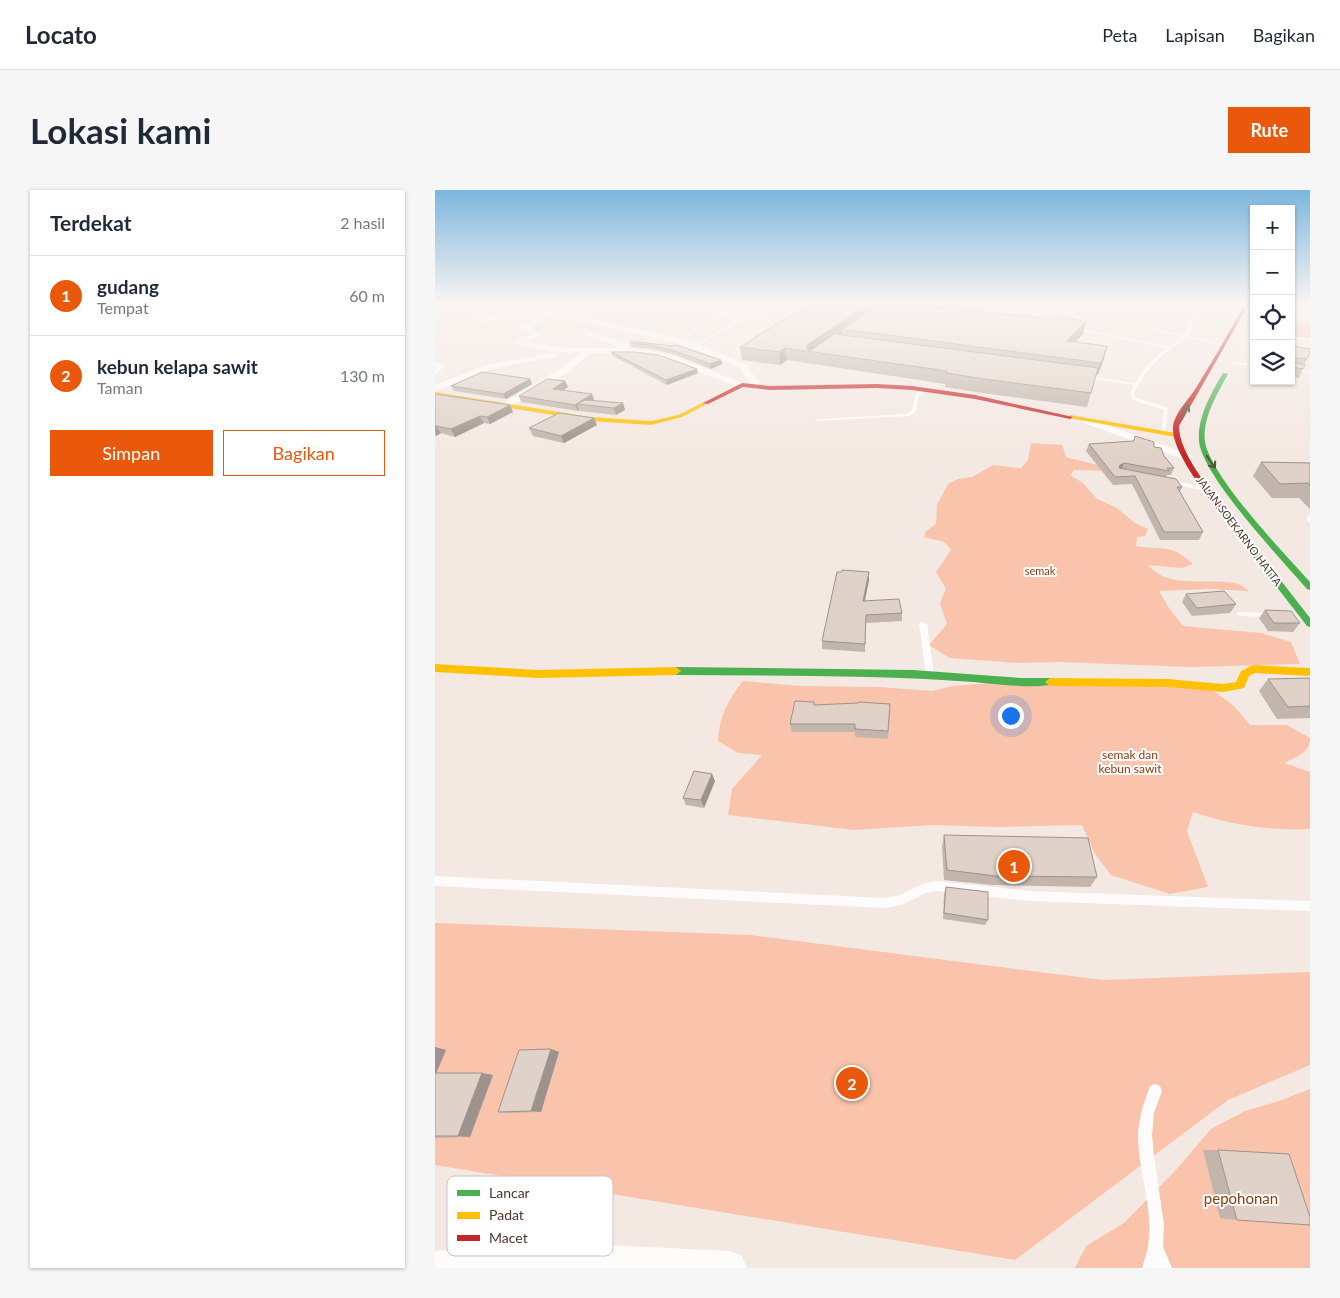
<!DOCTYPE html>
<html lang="id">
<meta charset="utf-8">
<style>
body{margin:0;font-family:Lato,sans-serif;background:#f6f6f7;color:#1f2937}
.controls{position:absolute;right:15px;top:15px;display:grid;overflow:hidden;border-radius:0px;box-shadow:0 1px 4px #0004}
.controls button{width:45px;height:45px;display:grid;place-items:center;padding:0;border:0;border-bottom:1px solid #e0e1e3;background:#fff;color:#1f2937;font:25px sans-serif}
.you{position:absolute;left:575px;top:525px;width:18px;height:18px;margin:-12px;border:4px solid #fff;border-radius:50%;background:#1a73e8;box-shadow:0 0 0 8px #1a73e833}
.badge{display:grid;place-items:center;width:32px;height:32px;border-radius:50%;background:#ea580c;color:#fff;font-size:16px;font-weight:700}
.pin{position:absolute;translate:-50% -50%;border:2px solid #fff;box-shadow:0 1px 5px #0006}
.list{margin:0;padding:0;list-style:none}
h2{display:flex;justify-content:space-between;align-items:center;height:65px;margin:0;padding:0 20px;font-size:21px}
h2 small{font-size:16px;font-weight:400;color:#747a83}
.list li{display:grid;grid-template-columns:32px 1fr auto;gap:15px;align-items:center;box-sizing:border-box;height:80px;padding:0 20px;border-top:1px solid #e0e1e3}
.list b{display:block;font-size:19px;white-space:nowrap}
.list p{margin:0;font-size:16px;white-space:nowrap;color:#747a83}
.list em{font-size:16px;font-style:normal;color:#747a83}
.actions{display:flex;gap:10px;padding:15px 20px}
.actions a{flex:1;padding:11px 0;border:1px solid #ea580c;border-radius:0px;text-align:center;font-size:18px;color:#ea580c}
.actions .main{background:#ea580c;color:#fff}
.icon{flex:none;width:28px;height:28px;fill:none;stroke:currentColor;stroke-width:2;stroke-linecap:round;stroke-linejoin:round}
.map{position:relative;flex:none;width:875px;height:1078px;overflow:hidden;border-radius:0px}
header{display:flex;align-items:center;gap:30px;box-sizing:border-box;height:70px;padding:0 25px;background:#fff;border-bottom:1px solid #e0e1e3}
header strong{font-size:24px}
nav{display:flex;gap:28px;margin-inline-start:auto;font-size:18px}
.intro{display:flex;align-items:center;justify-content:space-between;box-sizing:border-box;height:120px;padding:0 30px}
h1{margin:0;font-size:35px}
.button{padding:12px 22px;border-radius:0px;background:#ea580c;color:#fff;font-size:18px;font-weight:700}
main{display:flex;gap:30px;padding:0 30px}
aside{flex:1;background:#fff;border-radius:0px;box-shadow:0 1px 4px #0004}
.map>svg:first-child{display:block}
.green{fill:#f9c4ab}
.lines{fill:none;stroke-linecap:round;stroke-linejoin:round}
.lane{fill:#fdfcfb;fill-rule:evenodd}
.street{fill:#fdfcfb;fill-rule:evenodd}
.fast{fill:#4caf50;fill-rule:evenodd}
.slow{fill:#ffc107;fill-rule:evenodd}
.jam{fill:#c62828;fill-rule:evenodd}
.wall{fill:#c1b5ac}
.shaded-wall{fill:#9d938c}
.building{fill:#e0d2c8;stroke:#9d938c}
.oneway{stroke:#4d5a37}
.labels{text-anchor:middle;stroke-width:4;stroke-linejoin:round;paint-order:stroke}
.far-street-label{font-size:11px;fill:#4d362c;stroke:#fff}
.far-park-label{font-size:11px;fill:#8a3c10;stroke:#fff}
.park-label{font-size:12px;fill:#8a3c10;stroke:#fff}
.near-park-label{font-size:15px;fill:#8a3c10;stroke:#fff}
.key{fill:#fff;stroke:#cac3c0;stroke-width:1}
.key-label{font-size:14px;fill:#4d362c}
</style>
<header>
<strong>Locato</strong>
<nav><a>Peta</a><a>Lapisan</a><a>Bagikan</a></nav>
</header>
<div class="intro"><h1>Lokasi kami</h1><a class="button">Rute</a></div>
<main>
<aside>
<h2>Terdekat<small>2 hasil</small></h2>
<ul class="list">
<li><span class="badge">1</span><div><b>gudang</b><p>Tempat</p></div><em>60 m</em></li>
<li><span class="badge">2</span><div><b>kebun kelapa sawit</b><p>Taman</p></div><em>130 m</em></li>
</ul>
<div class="actions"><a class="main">Simpan</a><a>Bagikan</a></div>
</aside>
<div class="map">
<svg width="875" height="1078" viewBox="0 0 875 1078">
<rect width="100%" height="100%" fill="#f4e8e2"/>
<path class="green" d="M859,131L875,134V148L857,146Z
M596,253L627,255L631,267C648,272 664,274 680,281L639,280L635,285L648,293L662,309L682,318L700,333L713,339L710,346L702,347L701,356C729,361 735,353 758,374L747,378L713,375C732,399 773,388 800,393C805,394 810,398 814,401L774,399L724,401L734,418L748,436L826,443L856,452L865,474L755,477L625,472L582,473L515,468L494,455L512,434L505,413L511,399L501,382L516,360L510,352L489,347L491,341L501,334L502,315L513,294L523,289L537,287L558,275L586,278L593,270Z
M308,491L365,496L445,497L497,501L518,496L555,493L770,495L798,515L815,535H852L875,548C875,563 861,567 849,573L875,582V639C835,641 796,635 758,622L752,641L773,697L735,704L676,685L660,664L647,635L561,637L498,635L419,640L293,625L297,599L327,565L303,563L283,551C284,527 293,510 308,491Z
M0,733L315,745L668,790L875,782V875L793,910L580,1070L0,975Z
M875,899V1078H640L651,1056L689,1033L740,981L776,939L810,921L844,911Z"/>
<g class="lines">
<path class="lane" d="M198,112L322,127L350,112H355L324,129L312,128L260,157L259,155L308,127L287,125L245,151L244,149L283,125Z
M513,112H517L514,119L522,122V124L511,120Z
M856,119L875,121V123L856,121Z
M758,123L760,124L754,146L792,155L790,156L753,148C728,162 711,178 699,204L702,208L733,218L730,244L726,243L729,220L698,210L695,204L699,195L647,187L649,186L700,193L711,176L731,158L638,139L637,137L734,156L749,147L689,133L691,132L751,145L756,124Z
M814,140L819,141V143L813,142Z
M856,146L875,149V151L856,148Z
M797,172L819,174V176L796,174Z
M856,178L875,181V183L856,180Z
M489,198L493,199L484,206L481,221L475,226L382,231L380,230L382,229L472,224L477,220L480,205Z
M733,290L772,297L775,299L772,301L731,293L730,292Z
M875,325V332L872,330V327Z
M802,422L838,423L842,425L838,427L805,426L801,424Z
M485,432H488L492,434L499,485L495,488L491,485L484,434Z
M0,686L449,708L465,705L490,693L501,691L594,701L875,711V721L594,711L501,701L491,703L466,715L449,718L0,696Z
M720,894L725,896L727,901L719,923L717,945L719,967L729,1034L728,1057L737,1078H707C709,1071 712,1063 713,1056C719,1018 703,982 703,945C704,927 709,912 715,896Z"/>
<path class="street" d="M73,112H83L109,122L156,129L255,151L311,174L327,197L322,200L319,199L305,178L249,155L156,133L112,127L104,128L108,131L107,133L96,136L106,144L92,152L134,158H186L151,145V141H154L178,148L194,156L195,159L216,161L241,167L312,195L310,197H304L226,167L200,164L156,163L133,182L71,219H65V215L127,178L146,163L117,162L82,154V150L96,144L86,136L98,131L95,128L39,132L35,130L39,128L100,124Z
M119,163H122V167L59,178L0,201V195L54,174Z
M0,171L11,176L0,185Z
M653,228L756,265L758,267L752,270L748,269L649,233L648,231Z
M107,1052L295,1061L307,1066L312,1078H0V1062L3,1061Z"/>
<path class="fast" d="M788,183L793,184C782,204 767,229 770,252C776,287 849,363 875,392V400L872,399C847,370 767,286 764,251C762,227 777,202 788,183Z
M785,320H791L875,428V437L872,436L785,324Z
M241,477L478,480L585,488H615L620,492C613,501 552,493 538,492C439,485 340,486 241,485L236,481Z"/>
<path class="slow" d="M0,202L156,227L216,231L243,225L269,212L274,213L247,227L216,235L156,231L0,206Z
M635,225L741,243L744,245L741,247L633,228V226Z
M0,474L103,480L241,477L246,481L241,485L103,488L0,482Z
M818,475L875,478V486L820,483L814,486L809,498L788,502L733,497L615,496L610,492L615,488L733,489L788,494L801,492L806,481Z"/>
<path class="jam" d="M811,112H815L744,236C744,264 776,300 792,322L788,324H785C772,305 736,261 738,237C739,224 754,209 761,198C778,170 795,141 811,112Z
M307,193L335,196L442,194L477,196L540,205L638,227L635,229L540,209L477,200L442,198L335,200L308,197L273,214L268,213Z"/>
</g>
<path class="wall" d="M382,112H497L493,116L617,129L651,132L648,144L640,152L669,169L663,184L661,186L652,217L547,203L510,197V194L352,170L345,175L307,170L305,157L369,121Z
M195,153L236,156L286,170L287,174L276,179L241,165L216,159L196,157Z
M856,156L872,169L869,175L868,179L864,188L856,187Z
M176,162L263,183L232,195L178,166Z
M95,189L97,194L71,209L19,201L16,196Z
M130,191L133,197L128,201L157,204L159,210L188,213L190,220L181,225L145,221L144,220L143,221L86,212L84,206Z
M0,204L75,215L78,222L55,234L49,233L20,247L6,243L0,246Z
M162,235L129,253L98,246L94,238Z
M700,246L719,257L729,266L739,278L736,285H732L731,287L747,297L745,302L768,342L764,350H725L697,294L678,295L651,261L654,254L698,251Z
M826,272L875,273V319L864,308H837L818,286Z
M434,382V390L430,411L467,423V431L431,433L430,462L387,459V451Z
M751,404L801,414L795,423L757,426L747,412Z
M830,420L865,433L858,442L833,441L824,428Z
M875,488V528L842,529L824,501L833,489Z
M380,515L455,522L453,549L420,547V542H357L355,534Z
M280,591L269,618L251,615L248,608Z
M509,645L662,687L655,697L557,695L509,690L507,656Z
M511,697L553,730L550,735L508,729L509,704Z
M0,857L11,860L1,883L58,885L35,947L0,948Z
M116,859L124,862L106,922L73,923L63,922Z
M768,960H783L802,1030L785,1028Z"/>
<path class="shaded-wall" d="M436,112H453L407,139V144L381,162L372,161V155Z
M486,112H497L482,127V115Z
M651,132L648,144L629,164L632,151Z
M672,156L669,169L663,184L661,186L665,173Z
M350,158L352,170L345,175L344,162Z
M286,170L287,174L276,179L275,174Z
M262,179L263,183L232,195L231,190Z
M95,189L97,194L71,209L68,204Z
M130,191L133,197L120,205L118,199Z
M157,204L159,210L142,214L144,220L143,221L140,215Z
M188,213L190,220L181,225L179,218Z
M75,215L78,222L55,234L52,227Z
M45,226L49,233L20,247L16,239Z
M159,228L162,235L129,253L126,246Z
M1,236L6,243L1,246L0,237Z
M689,273L686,280L682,282L685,275Z
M434,382V390L428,419V411Z
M277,584L280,591L269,618L266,610Z
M0,857L11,860L0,886Z
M116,859L124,862L106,922L96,921Z
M47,883L58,885L35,947L23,946Z"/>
<path class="building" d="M382,112H436L372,155V160H376L400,144L663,178L656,203L549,189L511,183L512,181L350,158L344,162L305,157L363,121H369Z
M447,112H486L482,115L617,129L622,126L651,132L632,151L672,156L667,171L665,173L407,139Z
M196,151L236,156L241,155L286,170L275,174L240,161L215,155L195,153Z
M856,156L875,159V162L872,169L861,168L859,169L860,173L870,175L868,179L856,177Z
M176,162H199L224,165L262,179L231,190Z
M47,182L95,189L68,204L16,196Z
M112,189L130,191L118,199L157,204L140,215L84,206Z
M0,204L75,215L52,227L45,226L16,239L1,236L0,237Z
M150,210L188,213L179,218L142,214Z
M124,223L159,228L126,246L94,238Z
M700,246L719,252V257L726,258L729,266L739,278H732L734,281L689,273L685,275L684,278L741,289L747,297H742L768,342H729L700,286L680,287L654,254L699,251Z
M826,272L875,273V296L873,293L845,294Z
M407,380L434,382L428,411L464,409L467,423L431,425L430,454L387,451L402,382H406Z
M789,401L801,414L762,418L751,404Z
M830,420L856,421L865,433H839Z
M875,488V516L853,517L833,489Z
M360,511L379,512V515L423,513L424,512L455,514L453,541L420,539V534H355Z
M259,581L277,584L266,610L248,608Z
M509,645L653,648L662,687L561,686L512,680Z
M511,697L553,702V730L509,723Z
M116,859L96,921L63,922L84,860Z
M0,883H47L23,946H0Z
M783,960L854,964L875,1027V1035L802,1030Z"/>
<defs><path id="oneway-shaft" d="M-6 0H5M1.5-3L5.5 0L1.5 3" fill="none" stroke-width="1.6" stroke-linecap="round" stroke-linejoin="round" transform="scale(1.25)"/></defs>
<g class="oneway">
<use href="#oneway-shaft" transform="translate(750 221) rotate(-58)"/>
<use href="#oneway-shaft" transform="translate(776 272) rotate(55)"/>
</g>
<linearGradient id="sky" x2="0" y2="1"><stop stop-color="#7cb6de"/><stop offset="0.43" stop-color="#faf5f2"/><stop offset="1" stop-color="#faf5f2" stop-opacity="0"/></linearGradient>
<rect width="875" height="263" fill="url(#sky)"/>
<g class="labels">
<g class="far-street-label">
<text transform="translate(804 341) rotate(53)" y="4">JALAN SOEKARNO HATTA</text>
</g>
<g class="far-park-label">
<text x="605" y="385">semak</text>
</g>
<g class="park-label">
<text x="695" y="569">semak dan<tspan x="695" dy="14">kebun sawit</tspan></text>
</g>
<g class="near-park-label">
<text x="806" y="1014">pepohonan</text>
</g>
</g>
<rect x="12" y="986" width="166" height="80" rx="8" class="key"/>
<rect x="22" y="1000" width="23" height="6" fill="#4caf50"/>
<rect x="22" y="1022" width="23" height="7" fill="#ffc107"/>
<rect x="22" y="1045" width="23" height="6" fill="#c62828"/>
<g class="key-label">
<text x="54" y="1008">Lancar</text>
<text x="54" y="1030">Padat</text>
<text x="54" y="1053">Macet</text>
</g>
</svg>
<div class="controls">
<button>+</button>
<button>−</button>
<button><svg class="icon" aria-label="locate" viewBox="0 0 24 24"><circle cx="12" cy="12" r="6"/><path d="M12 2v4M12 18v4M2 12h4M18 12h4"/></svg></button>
<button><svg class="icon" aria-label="layers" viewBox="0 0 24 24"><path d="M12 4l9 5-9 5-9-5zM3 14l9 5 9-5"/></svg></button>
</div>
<div class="you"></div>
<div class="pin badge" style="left:579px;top:676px">1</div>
<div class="pin badge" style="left:417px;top:893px">2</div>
</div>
</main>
